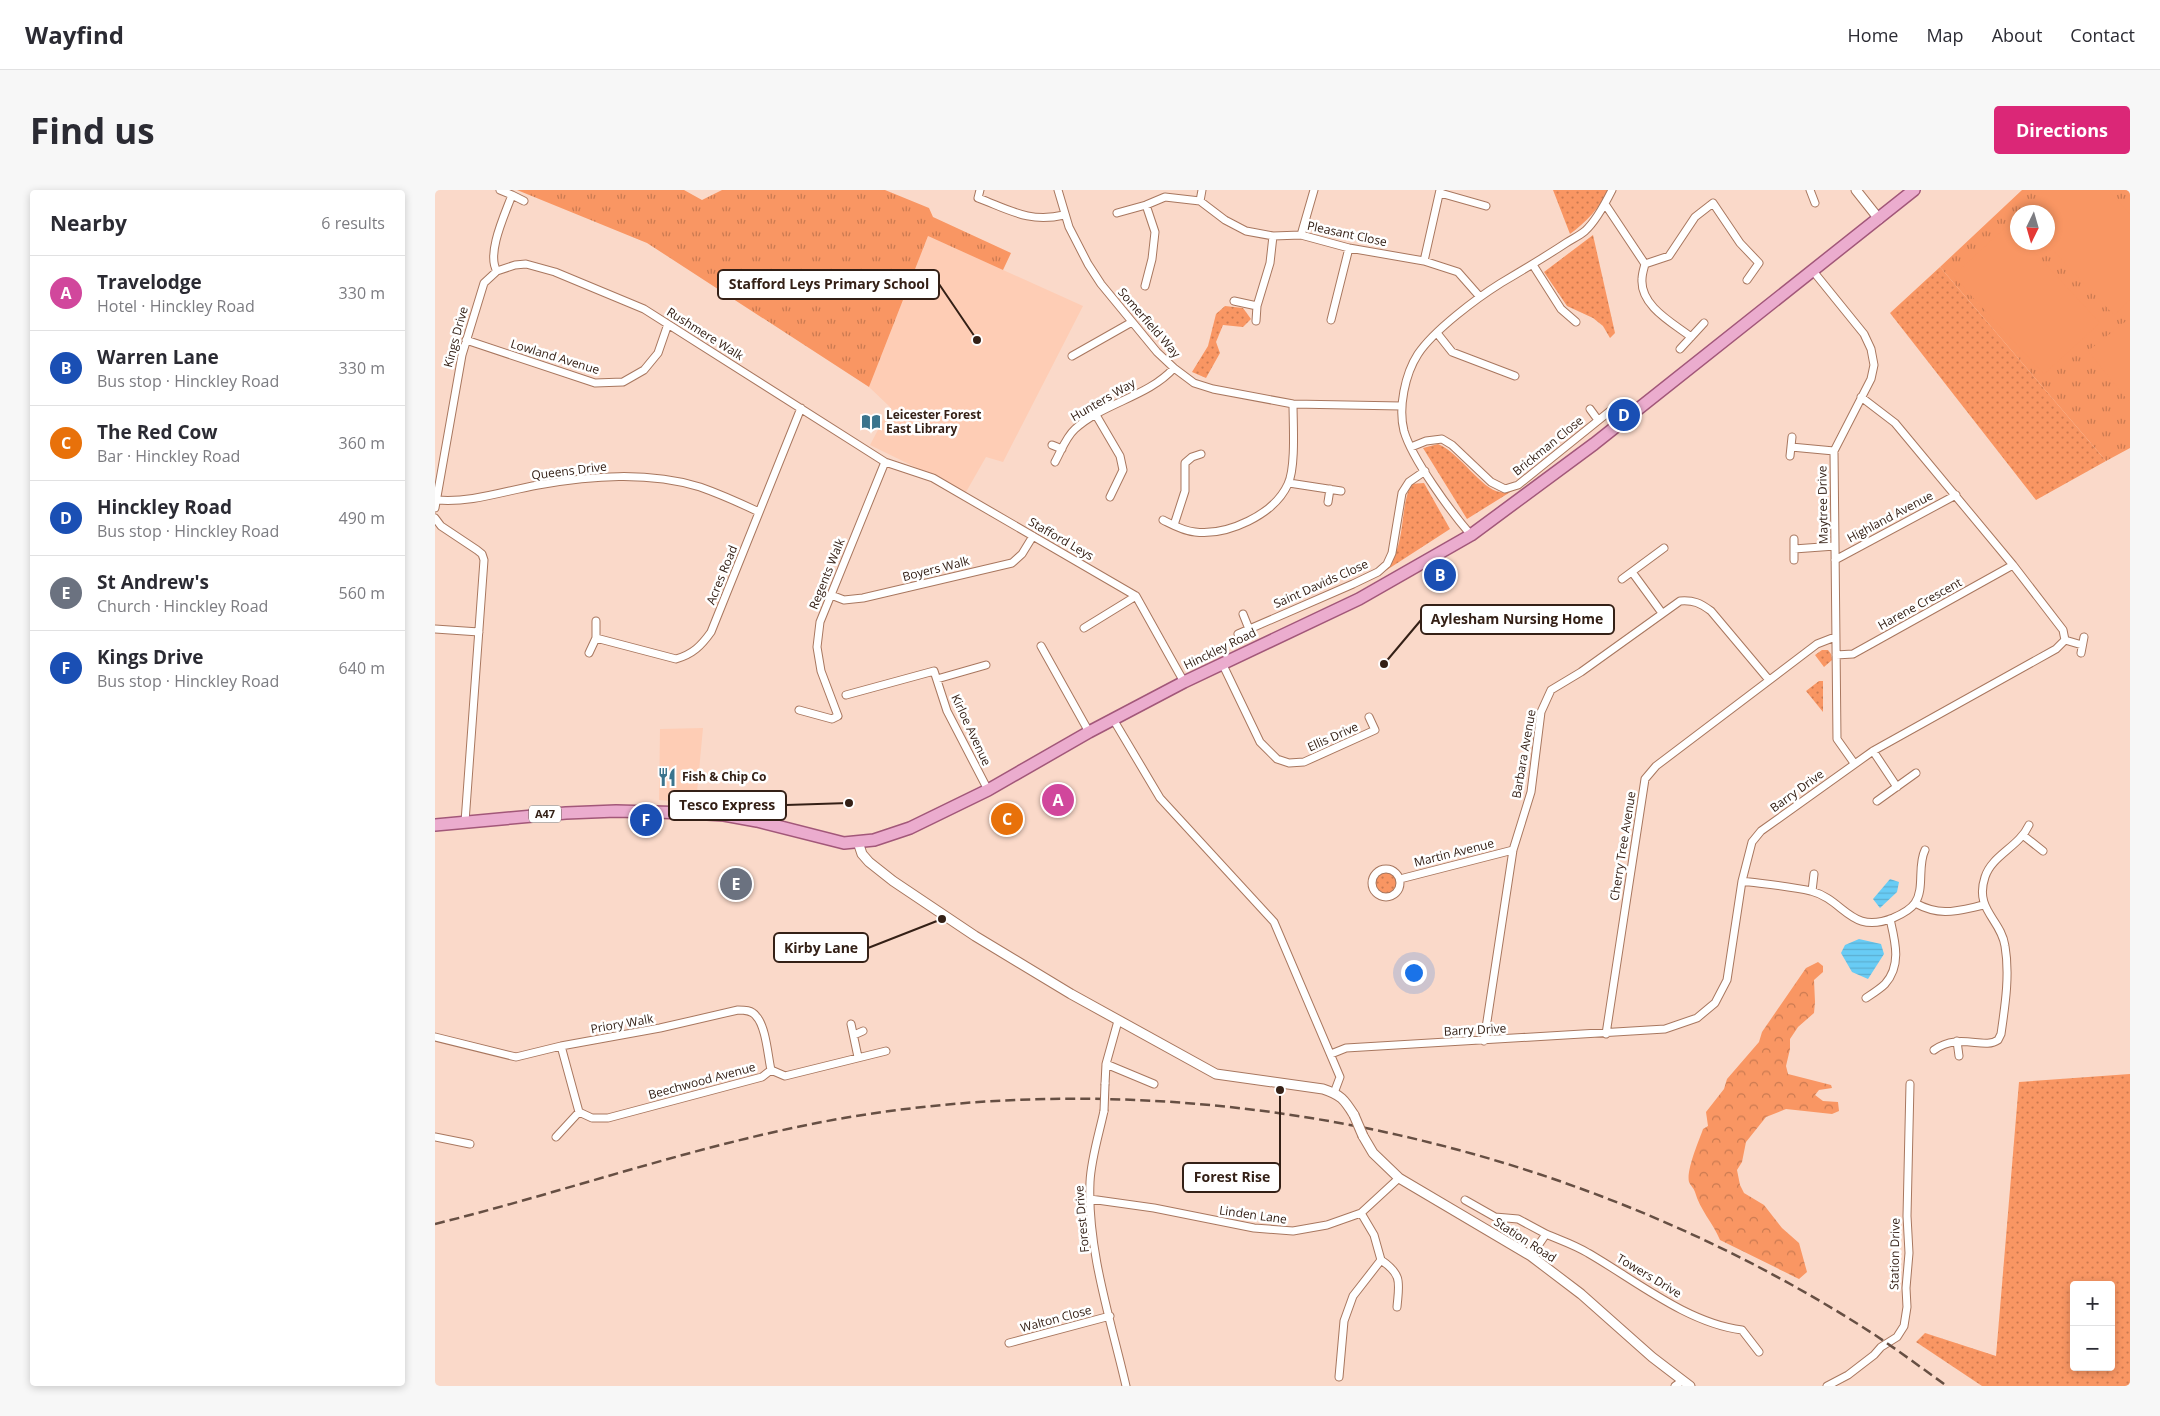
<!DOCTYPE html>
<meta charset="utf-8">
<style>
body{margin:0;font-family:"Open Sans",sans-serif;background:#f7f7f7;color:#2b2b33}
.controls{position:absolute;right:15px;bottom:15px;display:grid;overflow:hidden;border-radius:5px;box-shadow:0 2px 8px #0003}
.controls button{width:45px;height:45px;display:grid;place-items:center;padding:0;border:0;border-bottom:1px solid #e1e1e2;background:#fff;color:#2b2b33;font:25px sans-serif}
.compass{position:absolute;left:1575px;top:15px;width:45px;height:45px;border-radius:50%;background:#fff;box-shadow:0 2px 8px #0003;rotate:185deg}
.you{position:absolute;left:978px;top:782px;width:18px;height:18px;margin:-12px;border:4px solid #fff;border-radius:50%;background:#1a73e8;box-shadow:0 0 0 8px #1a73e833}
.badge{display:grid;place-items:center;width:32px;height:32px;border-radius:50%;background:#db2777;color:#fff;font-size:16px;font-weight:700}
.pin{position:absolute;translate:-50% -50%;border:2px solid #fff;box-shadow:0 1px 5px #0006}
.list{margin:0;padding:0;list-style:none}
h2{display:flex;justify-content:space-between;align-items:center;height:65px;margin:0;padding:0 20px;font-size:21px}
h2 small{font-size:16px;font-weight:400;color:#7c7c81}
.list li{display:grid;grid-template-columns:32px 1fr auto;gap:15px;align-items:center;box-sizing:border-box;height:75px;padding:0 20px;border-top:1px solid #e1e1e2}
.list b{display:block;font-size:19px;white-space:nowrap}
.list p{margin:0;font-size:16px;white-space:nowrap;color:#7c7c81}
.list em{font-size:16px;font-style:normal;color:#7c7c81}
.map{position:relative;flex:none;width:1695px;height:1196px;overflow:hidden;border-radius:5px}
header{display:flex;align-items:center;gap:30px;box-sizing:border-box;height:70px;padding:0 25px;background:#fff;border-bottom:1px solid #e1e1e2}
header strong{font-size:24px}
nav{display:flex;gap:28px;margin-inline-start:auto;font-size:18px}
.intro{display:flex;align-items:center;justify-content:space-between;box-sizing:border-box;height:120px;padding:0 30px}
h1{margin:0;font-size:35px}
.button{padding:12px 22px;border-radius:5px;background:#db2777;color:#fff;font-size:18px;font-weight:700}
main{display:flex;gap:30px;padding:0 30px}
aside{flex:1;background:#fff;border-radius:5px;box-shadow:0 2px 8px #0003}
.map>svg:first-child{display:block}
.built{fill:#fecdb5}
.grass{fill:url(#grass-dots);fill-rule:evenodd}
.forest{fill:url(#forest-crowns)}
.park{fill:url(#park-tufts);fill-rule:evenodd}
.garden{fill:#f99663}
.water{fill:url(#water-rules)}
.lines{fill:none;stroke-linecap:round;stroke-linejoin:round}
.minor-casing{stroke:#a8775f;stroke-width:9}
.tertiary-casing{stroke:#a8775f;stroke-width:11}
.primary-casing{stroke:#a25779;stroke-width:14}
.minor{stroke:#fff;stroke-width:7}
.tertiary{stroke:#fff;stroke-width:9}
.primary{stroke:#ebacce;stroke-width:11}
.rail{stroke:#664f43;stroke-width:2.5;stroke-dasharray:10 5;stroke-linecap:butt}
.minor-bridge-casing{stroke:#a8775f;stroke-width:9;stroke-linecap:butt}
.tertiary-bridge-casing{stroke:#a8775f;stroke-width:11;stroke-linecap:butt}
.minor-bridge{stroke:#fff;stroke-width:7}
.tertiary-bridge{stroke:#fff;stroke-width:9}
.labels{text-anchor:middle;stroke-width:5;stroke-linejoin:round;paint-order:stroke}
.shield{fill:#fff;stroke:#71635c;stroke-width:1}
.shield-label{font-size:11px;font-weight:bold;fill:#342016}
.street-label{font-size:12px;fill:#342016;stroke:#fff}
.poi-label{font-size:12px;font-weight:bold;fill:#342016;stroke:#fff;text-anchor:start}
.leader{fill:none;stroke:#342016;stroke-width:2}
.callout-dot{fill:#342016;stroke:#fff;stroke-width:2}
.callout{fill:#fff;stroke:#342016;stroke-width:2}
.callout-label{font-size:14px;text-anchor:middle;font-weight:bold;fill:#342016}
</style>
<header>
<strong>Wayfind</strong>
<nav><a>Home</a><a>Map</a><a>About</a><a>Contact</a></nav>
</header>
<div class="intro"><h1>Find us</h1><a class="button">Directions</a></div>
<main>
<aside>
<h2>Nearby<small>6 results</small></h2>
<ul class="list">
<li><span class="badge" style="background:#d1479c">A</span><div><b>Travelodge</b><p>Hotel · Hinckley Road</p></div><em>330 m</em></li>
<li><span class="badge" style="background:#1a4fb4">B</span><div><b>Warren Lane</b><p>Bus stop · Hinckley Road</p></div><em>330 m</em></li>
<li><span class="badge" style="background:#e8710a">C</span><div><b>The Red Cow</b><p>Bar · Hinckley Road</p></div><em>360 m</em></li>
<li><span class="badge" style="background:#1a4fb4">D</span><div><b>Hinckley Road</b><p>Bus stop · Hinckley Road</p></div><em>490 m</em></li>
<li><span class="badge" style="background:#6b7280">E</span><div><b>St Andrew's</b><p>Church · Hinckley Road</p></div><em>560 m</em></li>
<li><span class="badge" style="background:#1a4fb4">F</span><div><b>Kings Drive</b><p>Bus stop · Hinckley Road</p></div><em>640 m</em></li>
</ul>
</aside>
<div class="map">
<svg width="1695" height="1196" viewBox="0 0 1695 1196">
<defs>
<pattern id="grass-dots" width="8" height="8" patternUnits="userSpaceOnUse" patternTransform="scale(1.25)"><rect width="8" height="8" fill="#f99663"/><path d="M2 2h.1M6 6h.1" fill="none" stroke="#ca7a51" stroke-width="1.8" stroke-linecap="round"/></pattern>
<pattern id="forest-crowns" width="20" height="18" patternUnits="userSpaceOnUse" patternTransform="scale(1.25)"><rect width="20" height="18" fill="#f99663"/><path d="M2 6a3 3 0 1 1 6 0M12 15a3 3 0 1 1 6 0" fill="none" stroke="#ca7a51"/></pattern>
<pattern id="park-tufts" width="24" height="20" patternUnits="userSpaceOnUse" patternTransform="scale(1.25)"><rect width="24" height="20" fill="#f99663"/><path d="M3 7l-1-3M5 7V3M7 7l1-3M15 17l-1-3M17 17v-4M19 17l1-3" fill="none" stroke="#ca7a51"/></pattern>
<pattern id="water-rules" width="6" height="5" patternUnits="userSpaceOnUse" patternTransform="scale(1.25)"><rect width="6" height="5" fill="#68ccf5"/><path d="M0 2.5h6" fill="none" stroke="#5bafd1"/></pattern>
</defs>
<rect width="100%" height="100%" fill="#fad9c9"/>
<path class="built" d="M493,46L648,116L568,272L551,267L531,302L435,255L455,217L434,197Z
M268,538L261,613L224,610L225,539Z"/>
<path class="grass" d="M1118,0H1173C1165,18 1150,33 1135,44Z
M1158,45L1180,143L1175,148L1168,136L1158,128L1132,116L1109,82Z
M1505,77L1671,271L1601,310L1455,123Z
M790,116L808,118L816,129L808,137L788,135L781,152L785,163L771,188L757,182L773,156L781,124Z
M1003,254C1025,263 1047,300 1065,302C1069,303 1073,302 1077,301L1032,329L988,258Z
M989,293L1015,339L947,383C973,359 963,323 976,294Z
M1387,460H1393L1396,464L1397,470L1389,477L1380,465Z
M1384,491H1388V522L1371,501Z
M940 693a11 11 0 1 1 22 0a11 11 0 1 1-22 0Z
M1695,884V1196H1547L1481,1152L1490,1143L1561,1166L1584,892ZM1639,1095H1676V1177H1639Z"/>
<path class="forest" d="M1383,772L1388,776V782L1379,790L1380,812L1379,823L1363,837L1355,849V859L1351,876L1353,884L1396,895L1397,898L1384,900L1380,905L1388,911L1403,912L1404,921L1397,924L1351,919L1331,927L1311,952L1307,972L1302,980L1305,995L1309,1003L1329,1015L1347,1038L1364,1053L1372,1082L1364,1089L1285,1050C1278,1033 1265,1020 1260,1002C1259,998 1255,995 1254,992C1251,980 1264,951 1268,939L1273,936L1271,922L1289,899L1292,889L1324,852L1327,842L1371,778Z"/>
<path class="park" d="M82,0H249L267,10L287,0H450L494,18L498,27L576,63L568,80L493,46L434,197L212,53Z
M1587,0H1695V258L1671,271L1505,77ZM1582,22H1612V52H1582Z"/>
<path class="garden" d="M1609,0H1673L1695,24V110L1679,125L1611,53L1612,22H1585Z
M1574,34L1582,43V52L1591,53L1665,133L1609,184L1518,86Z
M1695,128V213L1653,161Z"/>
<path class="water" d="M1455,689L1464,692L1462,702L1445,718L1438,709Z
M1424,749L1446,754L1449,764L1433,789L1417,782L1406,763L1410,755Z"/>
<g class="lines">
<g class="minor-casing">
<path id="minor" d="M65,0L77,5
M545,0L543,8C575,20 594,33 629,25
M623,0L634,37L653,74L666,94L722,162L739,178L759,193L778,199L858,214L966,216
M1375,0L1380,13
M1005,3L1051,16
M765,11L767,0
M1170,14L1210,74C1209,78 1207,84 1207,89C1205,116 1238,133 1256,147
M682,23L711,15L730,7L765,11L790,30L811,41L838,46L866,45L914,58L989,71L1023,82L1045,107
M866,45L879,0
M989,71L1005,0
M1210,74L1234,66L1260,27L1278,13L1305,53L1324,73L1312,90
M1098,75L1126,119L1141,132
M62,81L80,75L91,74L120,82L209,119L450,272L498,288L701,406L749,492
M1378,81L1429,144L1436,159L1439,175L1436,189L1399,261L1402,549L1419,573
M710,96L717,69L720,42L711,15
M799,111L822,116L835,73L838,46
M896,130L914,58
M821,131L822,116
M1002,143L1017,162L1080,186
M31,150L160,193L188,192L209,180L223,163L233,134
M1245,159L1269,133
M637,166L697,132
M1155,219L1163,230
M661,225L685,266L688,280L675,307
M617,255L627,259
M976,257L991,251L1007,249L1017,255L1056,292L1070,299L1083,295L1175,221
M1356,257L1399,261
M1355,266L1357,247
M620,272C626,261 631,247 640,239C668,213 713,207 739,178
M854,293L906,301
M2,310C36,313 69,301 103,295C156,286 212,281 265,297C285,304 305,313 324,322
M893,312L895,299
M0,318L27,165L49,93L62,81C51,64 70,24 77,5L89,11
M0,328L6,336L42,360L47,364L49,370L30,632
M728,330C738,335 748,341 760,342C792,346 839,325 853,294C861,277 858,233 858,214
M739,335L750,301V273L757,267L766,264
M1036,345C1016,322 977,269 969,241C963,218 970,184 983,164C999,140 1042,108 1066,93C1088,80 1110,67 1131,53C1137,49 1144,46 1150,41C1161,31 1170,14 1177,0
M1359,349V370
M1359,359L1400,356
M1400,370L1521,305
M1197,382L1227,423
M1187,389L1229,358
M396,405L409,410L428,408L577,373L587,364L598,346
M808,424L814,439
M649,438L701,406
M0,439L44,442
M803,444L918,394L943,382L952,374L957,363L967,303L974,292L990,281
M161,448L241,469C258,464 266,456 276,442L366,218
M1630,450L1647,455
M606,456L654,542
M154,463L161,448V431
M1646,463L1649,447
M1401,465L1418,464L1578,375
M787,473L825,552L842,569L854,573L869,572L940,540L934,527
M502,489L551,475
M411,505L499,481L512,521L553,600
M364,520L397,529L403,526L386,481L382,457L385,432L450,272
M678,529L725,608L839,732L905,887L899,903
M1438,561L1462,597
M1442,611L1481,583
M1589,646L1608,661
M937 693a14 14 0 1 1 28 0a14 14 0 1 1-28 0Z
M965,689L1078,660
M1307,691C1330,694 1354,696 1376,701C1410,710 1415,745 1458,728C1465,725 1476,719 1480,713C1490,698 1482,676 1490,660
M1377,701L1379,684
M1480,713C1506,727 1521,721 1549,715
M1431,808C1437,804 1445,799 1450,794C1467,775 1460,751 1455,729
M416,834L423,867
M1171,844L1210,589L1221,576L1382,454L1400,447
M419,845L428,841
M0,847L81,867L126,856L225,838L303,820C309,820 317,820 321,826C331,836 333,867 336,880
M1049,851L1078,660L1096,602L1106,522L1116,500L1146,482L1245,411C1259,410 1265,413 1276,421L1334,490
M1522,851L1524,866
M126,856L144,922L157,928H173L327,887L336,880
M1499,860C1524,842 1549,860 1563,850L1566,844C1570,816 1575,785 1570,756C1566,729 1539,720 1550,687C1557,665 1584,657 1594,635
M896,864L911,858L1230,839L1262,828L1280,813L1292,790L1307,691L1317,652L1326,641L1438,561L1621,459L1630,450L1628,440L1578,375L1460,233L1426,207
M671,874L719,894
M336,880L350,886L451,861
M670,894L671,874L683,831
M669,921C664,944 656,969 655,992C652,1059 676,1131 691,1196
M0,947L35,954
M121,947L144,922
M655,1009L719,1018L819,1038L858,1041L892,1035L926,1023L964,988
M1030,1010L1060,1027L1083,1029L1111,1044
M926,1023L939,1045L946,1070C968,1085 964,1093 962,1117
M1096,1066L1111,1044C1125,1050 1140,1055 1153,1063C1200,1090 1252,1133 1307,1140L1324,1162
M574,1153L675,1126
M904,1187L909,1131L918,1106L946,1070
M1240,1196L1247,1191
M1392,1196L1413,1185L1439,1165L1446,1157L1462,1147L1469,1136L1472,1117L1471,1098L1474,1063L1472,1026L1475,894"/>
</g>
<g class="tertiary-casing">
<path id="tertiary" d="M1421,0L1444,29
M423,652L427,664L434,672L458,691L540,746L636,804L781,884L888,899C906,905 909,909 919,925
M928,946L938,963L964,988L1096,1066L1146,1104L1217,1167L1255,1196"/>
</g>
<g class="primary-casing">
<path id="primary" d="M0,635L131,623L181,621L255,623L289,625L322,631L409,653L439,650L475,638L553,600L654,542L749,492L924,409L1036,345L1159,254L1479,0"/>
</g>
<use href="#minor" class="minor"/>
<use href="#tertiary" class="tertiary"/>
<use href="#primary" class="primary"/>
<path class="rail" d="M0,1034C137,1000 270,952 409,928C762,868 1140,950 1440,1145C1464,1161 1488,1179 1512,1196"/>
<g class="minor-bridge-casing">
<path id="minor-bridge" d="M669,921L670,894"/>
</g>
<g class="tertiary-bridge-casing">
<path id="tertiary-bridge" d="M919,925L928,946"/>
</g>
<use href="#minor-bridge" class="minor-bridge"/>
<use href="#tertiary-bridge" class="tertiary-bridge"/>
</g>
<defs>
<g id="library-bare" transform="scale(1.5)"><path d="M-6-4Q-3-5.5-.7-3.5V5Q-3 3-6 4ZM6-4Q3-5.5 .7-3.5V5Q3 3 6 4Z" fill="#3a748d" stroke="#fff" stroke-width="2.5" paint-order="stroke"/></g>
<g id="restaurant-bare" transform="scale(1.5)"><path d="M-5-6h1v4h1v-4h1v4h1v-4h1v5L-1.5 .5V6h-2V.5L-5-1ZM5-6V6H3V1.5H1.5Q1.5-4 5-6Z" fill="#3a748d" stroke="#fff" stroke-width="2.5" paint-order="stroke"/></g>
</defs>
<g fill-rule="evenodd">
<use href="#library-bare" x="436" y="232"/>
<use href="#restaurant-bare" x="232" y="587"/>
</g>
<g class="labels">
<rect class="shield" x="94" y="615.5" width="32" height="17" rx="4"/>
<g class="shield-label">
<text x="110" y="628">A47</text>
</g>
<g class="street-label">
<text transform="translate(912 44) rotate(12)" y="4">Pleasant Close</text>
<text transform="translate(714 133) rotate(49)" y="4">Somerfield Way</text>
<text transform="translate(270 144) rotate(32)" y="4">Rushmere Walk</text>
<text transform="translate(21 147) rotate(-75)" y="4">Kings Drive</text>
<text transform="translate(120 167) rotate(17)" y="4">Lowland Avenue</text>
<text transform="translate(668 210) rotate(-30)" y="4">Hunters Way</text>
<text transform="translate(1113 256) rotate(-39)" y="4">Brickman Close</text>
<text transform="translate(134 281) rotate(-7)" y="4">Queens Drive</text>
<text transform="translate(1388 315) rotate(-91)" y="4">Maytree Drive</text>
<text transform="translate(1455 327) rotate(-28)" y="4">Highland Avenue</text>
<text transform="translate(626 349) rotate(30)" y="4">Stafford Leys</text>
<text transform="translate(501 379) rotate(-14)" y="4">Boyers Walk</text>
<text transform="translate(392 384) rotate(-68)" y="4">Regents Walk</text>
<text transform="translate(287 385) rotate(-68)" y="4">Acres Road</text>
<text transform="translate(886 394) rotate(-24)" y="4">Saint Davids Close</text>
<text transform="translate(1485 414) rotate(-29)" y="4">Harene Crescent</text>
<text transform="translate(785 459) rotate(-26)" y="4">Hinckley Road</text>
<text transform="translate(536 540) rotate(65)" y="4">Kirloe Avenue</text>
<text transform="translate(898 547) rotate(-24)" y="4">Ellis Drive</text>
<text transform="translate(1089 564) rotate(-80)" y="4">Barbara Avenue</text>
<text transform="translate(1362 601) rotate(-36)" y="4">Barry Drive</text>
<text transform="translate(1188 656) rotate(-81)" y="4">Cherry Tree Avenue</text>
<text transform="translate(1019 663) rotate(-14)" y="4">Martin Avenue</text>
<text transform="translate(187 834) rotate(-10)" y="4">Priory Walk</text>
<text transform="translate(1040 840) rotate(-3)" y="4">Barry Drive</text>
<text transform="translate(267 891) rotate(-15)" y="4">Beechwood Avenue</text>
<text transform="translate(818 1025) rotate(8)" y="4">Linden Lane</text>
<text transform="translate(647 1029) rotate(-95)" y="4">Forest Drive</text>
<text transform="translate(1090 1050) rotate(33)" y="4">Station Road</text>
<text transform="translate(1460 1064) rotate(-89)" y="4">Station Drive</text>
<text transform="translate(1214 1086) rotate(31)" y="4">Towers Drive</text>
<text transform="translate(621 1129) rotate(-15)" y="4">Walton Close</text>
</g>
<g class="poi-label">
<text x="451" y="229">Leicester Forest<tspan x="451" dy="14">East Library</tspan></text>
<text x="247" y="591">Fish &amp; Chip Co</text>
</g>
</g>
<path class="leader" d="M542 150L504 94M949 474L986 430M414 613L351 615M507 729L433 758M845 900L845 987"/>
<g class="callout-dot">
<circle cx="542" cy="150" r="5"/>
<circle cx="949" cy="474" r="5"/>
<circle cx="414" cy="613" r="5"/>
<circle cx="507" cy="729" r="5"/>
<circle cx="845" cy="900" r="5"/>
</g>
<g class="callout">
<rect x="283" y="80" width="221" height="29" rx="5"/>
<rect x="986" y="415" width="193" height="29" rx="5"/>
<rect x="234" y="601" width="117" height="29" rx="5"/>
<rect x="339" y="743" width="94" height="29" rx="5"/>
<rect x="748" y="973" width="97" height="29" rx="5"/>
</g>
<g class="callout-label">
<text x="394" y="99">Stafford Leys Primary School</text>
<text x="1082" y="434">Aylesham Nursing Home</text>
<text x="292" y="620">Tesco Express</text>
<text x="386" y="763">Kirby Lane</text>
<text x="797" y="992">Forest Rise</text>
</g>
</svg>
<div class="controls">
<button>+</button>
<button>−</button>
</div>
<svg class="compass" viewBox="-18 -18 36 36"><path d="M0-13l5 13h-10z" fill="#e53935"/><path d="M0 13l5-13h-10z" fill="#7c7c81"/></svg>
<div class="you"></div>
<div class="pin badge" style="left:623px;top:610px;background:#d1479c">A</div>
<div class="pin badge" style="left:1005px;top:385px;background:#1a4fb4">B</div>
<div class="pin badge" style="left:572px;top:629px;background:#e8710a">C</div>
<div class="pin badge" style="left:1189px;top:225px;background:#1a4fb4">D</div>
<div class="pin badge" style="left:301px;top:694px;background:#6b7280">E</div>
<div class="pin badge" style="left:211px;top:630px;background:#1a4fb4">F</div>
</div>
</main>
